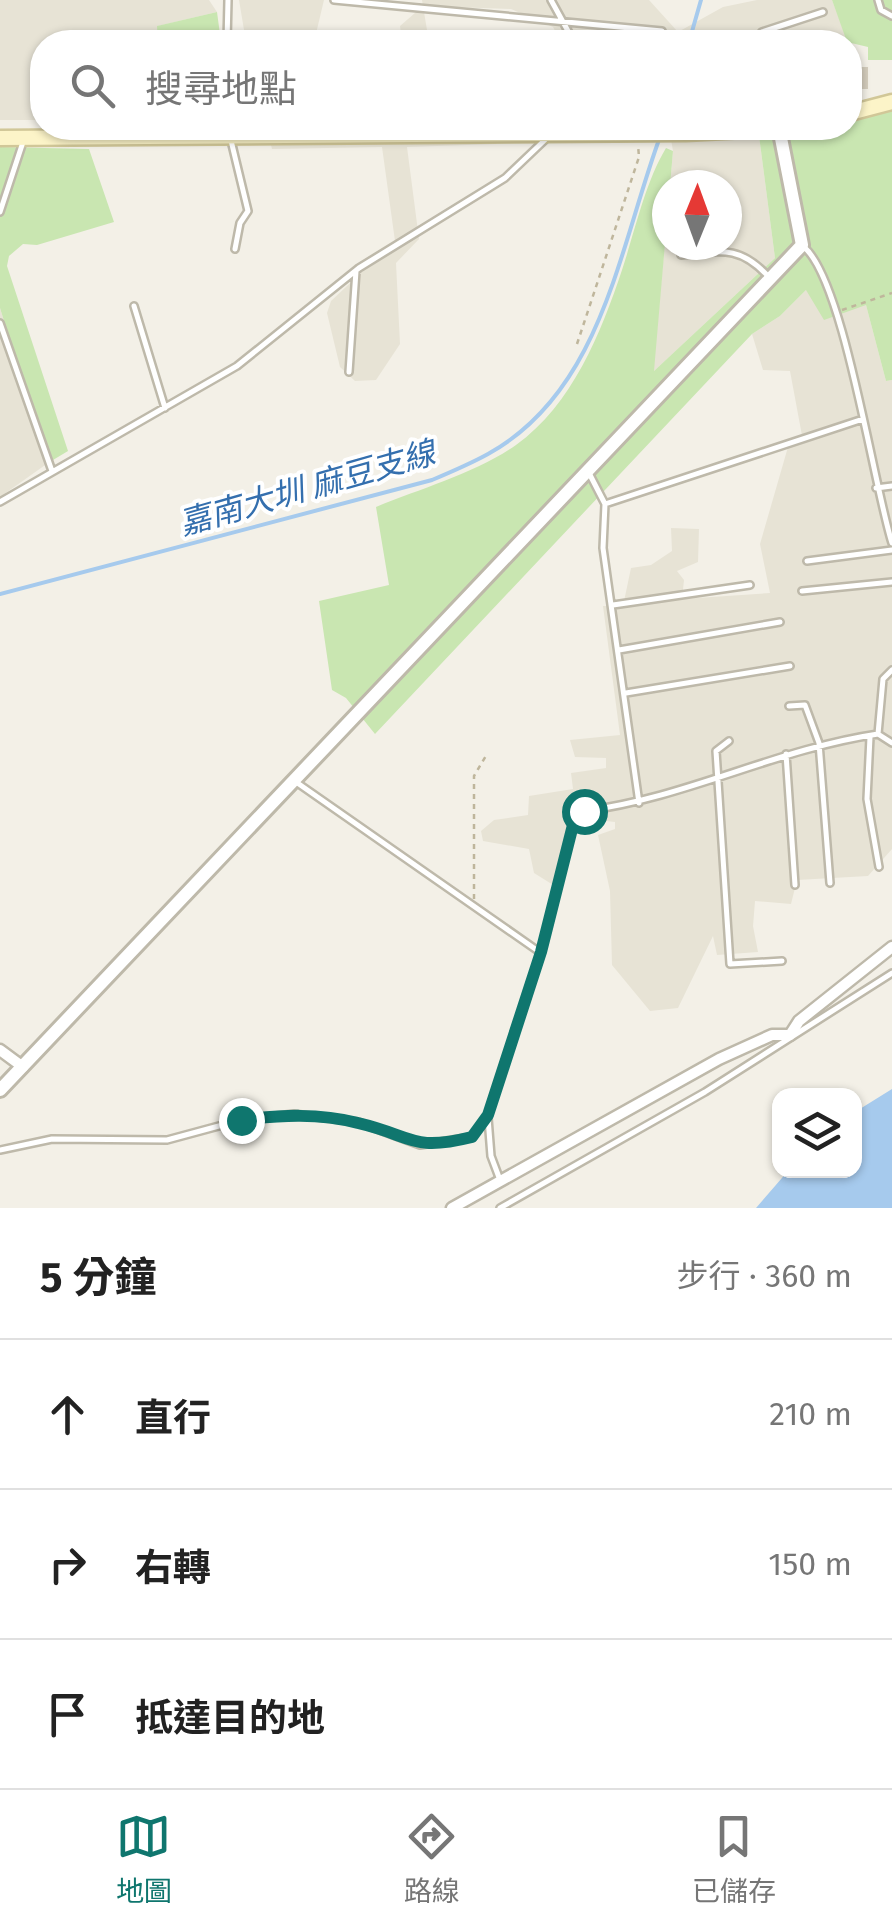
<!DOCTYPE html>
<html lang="zh-TW">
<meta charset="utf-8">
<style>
body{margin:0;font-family:"Fira Sans","Noto Sans TC",sans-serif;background:#f2f2f2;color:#222}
.controls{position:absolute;right:30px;bottom:30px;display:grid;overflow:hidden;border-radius:20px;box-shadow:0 2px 8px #0004}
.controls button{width:90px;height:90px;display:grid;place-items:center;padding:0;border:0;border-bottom:2px solid #e0e0e0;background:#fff;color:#222;font:50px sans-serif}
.compass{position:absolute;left:652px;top:170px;width:90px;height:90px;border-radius:50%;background:#fff;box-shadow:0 2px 8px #0004;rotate:1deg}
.stop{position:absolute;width:30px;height:30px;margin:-22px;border:8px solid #0f766e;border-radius:50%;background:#fff}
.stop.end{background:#0f766e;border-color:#fff;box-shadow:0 2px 10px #0008}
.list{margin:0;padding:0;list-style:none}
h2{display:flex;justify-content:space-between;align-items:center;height:130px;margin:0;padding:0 40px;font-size:42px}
h2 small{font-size:32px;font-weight:400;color:#767676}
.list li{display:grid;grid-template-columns:65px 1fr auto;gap:30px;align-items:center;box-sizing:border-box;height:150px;padding:0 40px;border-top:2px solid #e0e0e0}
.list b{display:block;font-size:38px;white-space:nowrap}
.list em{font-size:32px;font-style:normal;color:#767676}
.icon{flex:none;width:55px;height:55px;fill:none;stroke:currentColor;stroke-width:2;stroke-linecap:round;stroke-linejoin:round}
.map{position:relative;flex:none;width:892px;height:1208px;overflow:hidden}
.search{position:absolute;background:#fff;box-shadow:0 2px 8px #0004;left:30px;right:30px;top:30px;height:110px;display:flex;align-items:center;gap:25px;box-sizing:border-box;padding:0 35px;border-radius:40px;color:#767676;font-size:38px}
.sheet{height:580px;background:#fff}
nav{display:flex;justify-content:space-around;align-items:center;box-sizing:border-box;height:140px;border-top:2px solid #e0e0e0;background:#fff;font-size:28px;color:#767676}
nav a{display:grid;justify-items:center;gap:5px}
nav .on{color:#0f766e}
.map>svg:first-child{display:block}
.residential{fill:#e7e3d5}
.green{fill:#c9e6b1}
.water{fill:#a6caed}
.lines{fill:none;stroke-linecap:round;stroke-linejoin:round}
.stream{stroke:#a6caed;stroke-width:4}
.building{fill:#d4cdbd}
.service-casing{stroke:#beb9aa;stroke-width:10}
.minor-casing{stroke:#beb9aa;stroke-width:15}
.tertiary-casing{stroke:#beb9aa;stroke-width:18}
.secondary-casing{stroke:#d1c798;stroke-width:19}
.path{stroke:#bfb69c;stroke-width:2.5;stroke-dasharray:5 5;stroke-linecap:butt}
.service{stroke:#fff;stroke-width:5}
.minor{stroke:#fff;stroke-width:10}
.tertiary{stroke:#fff;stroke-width:12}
.secondary{stroke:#fcf4c8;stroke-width:14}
.route{stroke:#0f766e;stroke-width:12}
.labels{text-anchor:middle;stroke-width:8;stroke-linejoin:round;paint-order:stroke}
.water-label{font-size:32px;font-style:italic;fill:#346fae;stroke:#fff}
</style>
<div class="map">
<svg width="892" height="1208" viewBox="0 0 892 1208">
<rect width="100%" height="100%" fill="#f3f0e7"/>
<path class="residential" d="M0,0H209L217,12L158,26V42H42V120H0Z
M239,0H324L314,42H246Z
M422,0H649L678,32L723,7L757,0H832L848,42H561L553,27L511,9L423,6L429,42H402L400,26L423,6Z
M267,128H477L497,144L407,147L419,239L396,263L400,344L376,380L355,381L340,367L327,313L331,301L395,241L382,147L272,149Z
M669,128H758L775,258L653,372L667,219V245H727V185H670L673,151Z
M807,289L866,305L886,381L892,380V849L868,876L797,880L791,904L755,901L753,926L758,952L717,955L713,936L678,1008L650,1011L612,965L610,891L598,835L615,829V822L579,818L558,888L534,873L529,849L483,841L481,831L494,820L528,815L529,796L573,789L571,773L606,768V758L575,757L570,740L620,735L603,606H623L631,568L651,565L672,551L671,528L699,529L698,562L677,571L684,580L682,599L770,593L760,544L788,447L803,441L790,371L763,370L752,334L780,316Z
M0,308L48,463L0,497Z"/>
<path class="green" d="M832,0H892V60H868V47L847,42Z
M217,12L221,42H158L157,26Z
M892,94V380L886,381L866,305L824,320L806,290L780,316L752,334L375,734L346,698L332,690L319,601L389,585L376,507C422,488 476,473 516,445C572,405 601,333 622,270C635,231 645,183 666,148L673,151L654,371L775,258L758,128H850V106Z
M0,147L89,149L114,222L37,245L23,244L9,256L7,266L68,451L48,463L0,308Z"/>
<path class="water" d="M892,1089V1208H756L788,1171L854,1170L855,1112Z"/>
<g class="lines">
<path class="stream" d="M689,42L701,0
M0,594L432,480C451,472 470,464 488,454C602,391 619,248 660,137"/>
</g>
<path class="building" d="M850,67H868V89H850Z"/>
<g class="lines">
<g class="service-casing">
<path id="service" d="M334,0L662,31
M551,0L574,42
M878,0L881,10L892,16
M227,42L228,0
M764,42L762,32L823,12
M228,128L248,211L240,223L235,249
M0,212L24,139
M804,247C844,281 873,483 892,543
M681,255C721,251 739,245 768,276
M134,306L165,408
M0,323L52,471
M349,372L356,271
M589,473L605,504L603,548L639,803
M876,488L892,486
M0,502L237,366L359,268L505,178L549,136
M605,504L863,419
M807,561L892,550
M802,591L892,582
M613,605L750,585
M619,650L780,622
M626,693L790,666
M789,706L805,705L819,743L830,883
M878,734L892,743
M870,737L867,799L879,867
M729,741L716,751L730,964L782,961
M786,754L795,885
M296,782L541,953
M488,1118L491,1156L500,1180
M0,1150L52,1139L167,1140L241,1120L294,1114L358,1122L420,1145L472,1137L488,1115L541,953L573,825L584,811C686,798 776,749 878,734L883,679L892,670
M500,1208L705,1092L892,973"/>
</g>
<g class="minor-casing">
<path id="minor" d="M0,1050L23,1067
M452,1208L719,1059L772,1035H790L799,1021L892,947"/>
</g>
<g class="tertiary-casing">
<path id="tertiary" d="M0,1090L802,245L779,128"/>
</g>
<g class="secondary-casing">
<path id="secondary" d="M850,113L892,102
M0,138L686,133L782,128"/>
</g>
<path class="path" d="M842,310L892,293
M577,344L639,157L638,145
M474,899V776L487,754"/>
<use href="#service" class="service"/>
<use href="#minor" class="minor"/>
<use href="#tertiary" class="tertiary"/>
<use href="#secondary" class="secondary"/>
</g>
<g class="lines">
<path class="route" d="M241,1120C281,1115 319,1113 358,1123C414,1136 411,1152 472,1137L488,1115L541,952L573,825L584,811"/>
</g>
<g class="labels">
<g class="water-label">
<text transform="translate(307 488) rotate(-16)" y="11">嘉南大圳 麻豆支線</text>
</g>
</g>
</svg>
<div class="controls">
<button><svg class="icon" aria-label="layers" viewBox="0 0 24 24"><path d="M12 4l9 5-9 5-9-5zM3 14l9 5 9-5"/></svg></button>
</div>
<svg class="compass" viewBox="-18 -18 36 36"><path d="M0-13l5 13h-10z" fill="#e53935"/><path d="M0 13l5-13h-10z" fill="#767676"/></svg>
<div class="stop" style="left:584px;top:811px"></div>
<div class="stop end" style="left:241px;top:1120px"></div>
<div class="search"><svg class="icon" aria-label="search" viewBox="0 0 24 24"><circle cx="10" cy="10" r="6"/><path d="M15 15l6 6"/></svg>搜尋地點</div>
</div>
<section class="sheet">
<h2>5 分鐘<small>步行 · 360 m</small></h2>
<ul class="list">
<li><svg class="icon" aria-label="ahead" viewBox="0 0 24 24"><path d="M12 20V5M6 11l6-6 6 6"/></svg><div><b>直行</b></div><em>210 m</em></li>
<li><svg class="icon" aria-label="right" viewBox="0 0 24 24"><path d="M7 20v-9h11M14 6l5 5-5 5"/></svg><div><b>右轉</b></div><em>150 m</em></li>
<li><svg class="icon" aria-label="arrive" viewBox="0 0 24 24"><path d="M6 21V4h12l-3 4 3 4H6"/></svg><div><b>抵達目的地</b></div></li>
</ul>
</section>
<nav>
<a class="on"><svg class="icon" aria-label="map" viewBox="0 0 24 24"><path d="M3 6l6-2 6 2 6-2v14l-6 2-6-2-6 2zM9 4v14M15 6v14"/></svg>地圖</a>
<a><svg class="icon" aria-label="directions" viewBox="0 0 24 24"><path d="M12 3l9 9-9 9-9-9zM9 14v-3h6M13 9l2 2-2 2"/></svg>路線</a>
<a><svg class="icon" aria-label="saved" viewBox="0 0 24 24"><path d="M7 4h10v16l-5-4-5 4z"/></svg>已儲存</a>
</nav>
